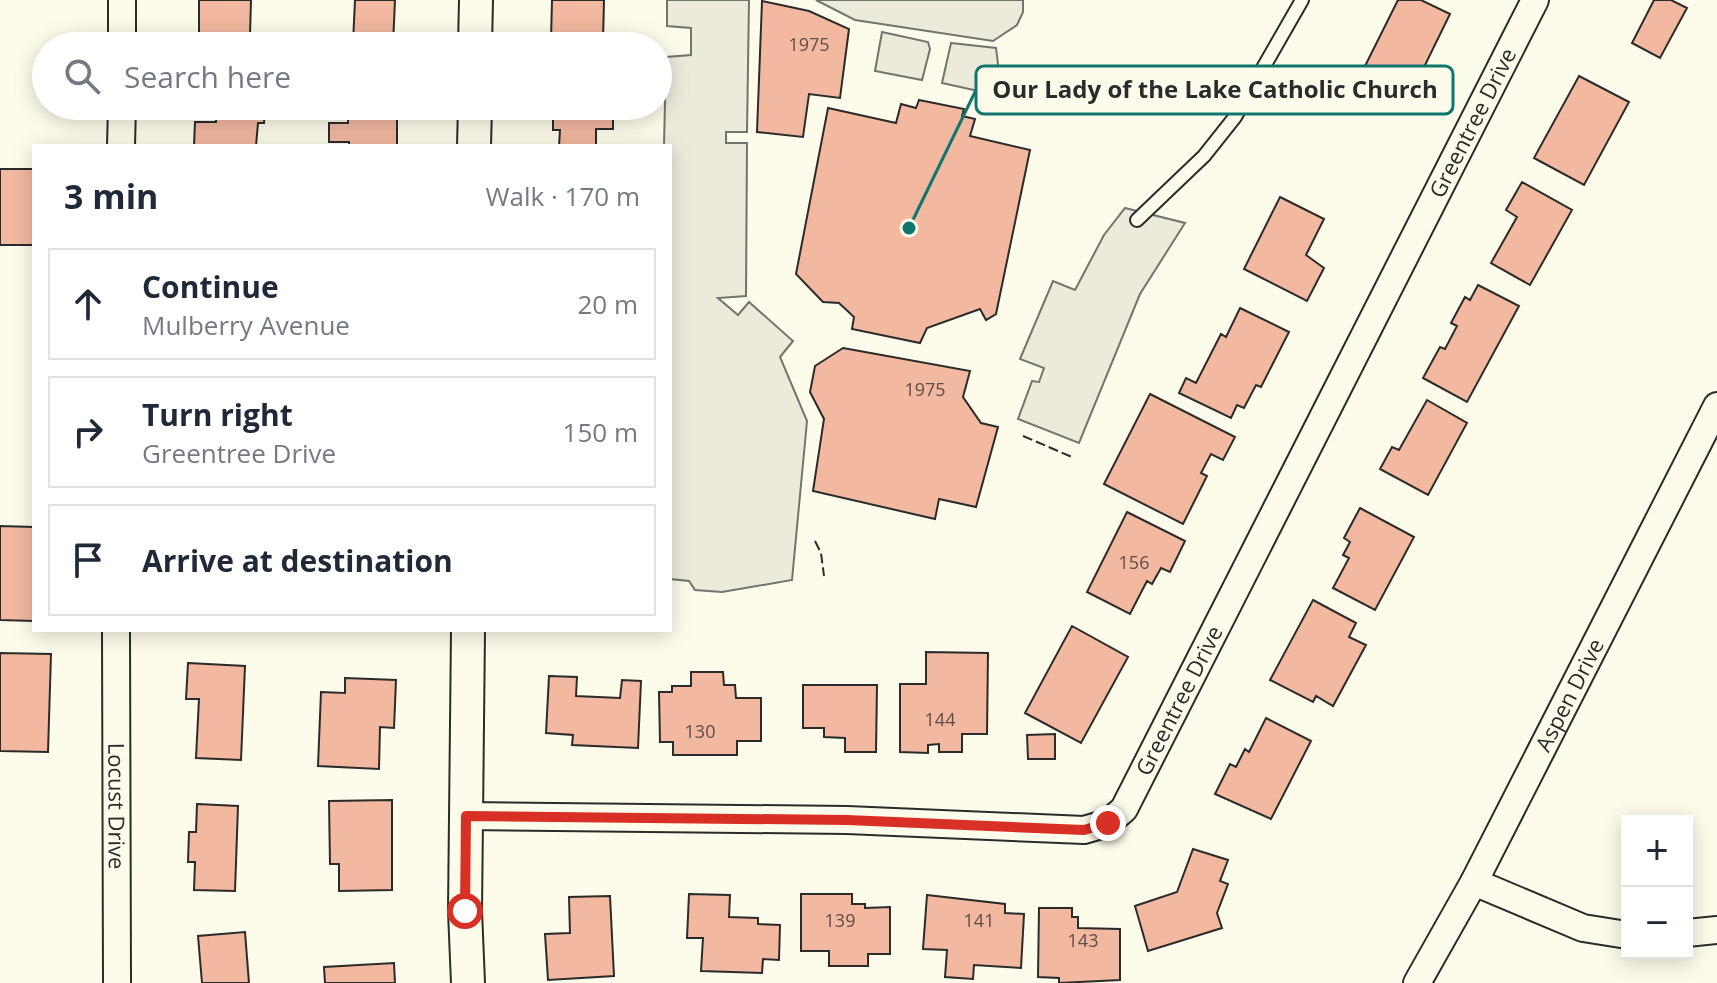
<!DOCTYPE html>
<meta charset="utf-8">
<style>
body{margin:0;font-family:"Open Sans",sans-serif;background:#f6f6f7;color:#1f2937}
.controls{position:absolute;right:24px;bottom:24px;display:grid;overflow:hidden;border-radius:0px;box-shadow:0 4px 20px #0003}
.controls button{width:72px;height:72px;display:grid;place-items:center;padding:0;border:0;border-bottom:2px solid #e0e1e3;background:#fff;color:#1f2937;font:40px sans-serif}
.stop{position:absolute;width:24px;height:24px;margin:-18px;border:6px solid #d93025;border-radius:50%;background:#fff}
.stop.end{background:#d93025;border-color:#fff;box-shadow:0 2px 8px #0008}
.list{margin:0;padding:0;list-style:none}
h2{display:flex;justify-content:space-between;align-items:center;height:104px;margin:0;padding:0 32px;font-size:34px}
h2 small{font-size:26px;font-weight:400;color:#747a83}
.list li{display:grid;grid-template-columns:52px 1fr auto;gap:24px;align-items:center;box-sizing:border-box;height:112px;margin:0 16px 16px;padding:0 16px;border:2px solid #e0e1e3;border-radius:0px}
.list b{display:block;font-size:30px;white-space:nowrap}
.list p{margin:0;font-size:26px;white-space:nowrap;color:#747a83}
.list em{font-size:26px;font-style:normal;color:#747a83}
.icon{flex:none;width:44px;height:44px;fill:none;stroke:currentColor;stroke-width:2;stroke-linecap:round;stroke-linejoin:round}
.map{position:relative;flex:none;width:1717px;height:983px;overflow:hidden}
.search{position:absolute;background:#fff;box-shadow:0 4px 20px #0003;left:32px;top:32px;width:640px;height:88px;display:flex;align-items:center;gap:20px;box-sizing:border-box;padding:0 28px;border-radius:44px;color:#747a83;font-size:30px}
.panel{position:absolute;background:#fff;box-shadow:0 4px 20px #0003;left:32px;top:144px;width:640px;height:488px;border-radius:0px}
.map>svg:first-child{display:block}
.green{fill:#ecebdb;stroke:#74746e;stroke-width:2}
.parking{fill:#eceadb;stroke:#74746e;stroke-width:2}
.building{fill:#f2b8a0;stroke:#2b2b2b;stroke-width:2}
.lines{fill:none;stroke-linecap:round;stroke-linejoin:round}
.service-casing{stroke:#2b2b2b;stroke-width:16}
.minor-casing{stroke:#2b2b2b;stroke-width:30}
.tertiary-casing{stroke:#2b2b2b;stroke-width:36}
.service{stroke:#fdfbea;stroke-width:12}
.minor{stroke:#fdfbea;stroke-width:26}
.tertiary{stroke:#fdfbea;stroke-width:32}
.fence{stroke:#2b2b2b;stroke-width:2;stroke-dasharray:10 4;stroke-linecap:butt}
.route{stroke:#d93025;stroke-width:10}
.labels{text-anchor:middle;stroke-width:6;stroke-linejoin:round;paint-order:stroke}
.number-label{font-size:18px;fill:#5d4e48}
.street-label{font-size:22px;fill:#2b2b2b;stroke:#fdfbea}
.leader{fill:none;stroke:#0f766e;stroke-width:3}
.callout-dot{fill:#0f766e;stroke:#fdfbea;stroke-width:3}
.callout{fill:#fdfbea;stroke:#0f766e;stroke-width:3}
.callout-label{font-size:24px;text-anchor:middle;font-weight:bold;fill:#2b2b2b}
</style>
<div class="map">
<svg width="1717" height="983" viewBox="0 0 1717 983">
<rect width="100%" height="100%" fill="#fdfbea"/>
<path class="green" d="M882,32L928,42L930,49L922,80L875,71Z
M951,43L996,48L998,64L992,94L942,83Z"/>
<path class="parking" d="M667,0H749L747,132H726V143H747L746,296L718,298L738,315L749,302L793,341L780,357L807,421L792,580L722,592L695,590L689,581L670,579V146H664L666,57L691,55V28L667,26Z
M816,0H1023V12L1017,25L993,41L855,20Z
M1125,208L1185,223L1140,294L1079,443L1018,419L1032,381L1039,382L1044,368L1020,359L1053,281L1075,290L1104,235Z"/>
<path class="building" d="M199,0H251L250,35L199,34Z
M355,0H395L393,45L353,43Z
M552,0H604L603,42L551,40Z
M1398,0H1421L1450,14L1407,102L1359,78Z
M1654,0H1671L1687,8L1660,58L1632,43Z
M762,1L809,11L849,29L840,98L809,94L803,137L757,132Z
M1579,76L1629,102L1584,185L1534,158Z
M919,100L964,109L962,116L975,119L970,136L1030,150L996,314L986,320L980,309L927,328L920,343L852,329L854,317L839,303L823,302L796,274L828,108L896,123L901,104L916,108Z
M216,106H265L264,123H258L256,146H194L195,122H216Z
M348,106H397V146H349V142H329V123H348Z
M553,106H619V109H613V129H596V146H559L560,130H553Z
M0,169H34V245H0Z
M1522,182L1572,210L1530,285L1491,263L1517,217L1506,210Z
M1280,197L1324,219L1306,255L1324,268L1307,301L1244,269Z
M1478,285L1519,306L1467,402L1423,378L1440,347L1445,349L1457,326L1451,323L1465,297L1470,300Z
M1240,308L1289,332L1261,387L1256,385L1244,408L1237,405L1231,418L1179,393L1186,378L1196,383L1221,334L1226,337Z
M843,348L970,371L963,397L981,423L998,427L976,507L939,499L935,519L813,491L824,419L810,392L815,366Z
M1150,394L1235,437L1223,460L1211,454L1201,473L1207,476L1183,524L1104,484Z
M1427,400L1467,423L1428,495L1380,469L1392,447L1399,450Z
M1360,508L1414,537L1375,610L1333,588L1349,558L1343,555L1350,542L1344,538Z
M1127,512L1185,541L1170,572L1161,568L1152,584L1147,581L1130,614L1087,592Z
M0,526L34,527V621L0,620Z
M1313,600L1356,623L1349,637L1366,645L1333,706L1316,696L1313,702L1270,680Z
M1072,626L1128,657L1081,743L1025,713Z
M926,652L988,653L987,734H962V752H939V744L928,745V753L900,752V684H926Z
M0,653L51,654L48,752L0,751Z
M188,663L245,666L241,760L196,758L199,699H186Z
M691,672H723L724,685H735L736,698H761V741H737V755H673V742H660L659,692H672V686H691Z
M549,676L577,677L576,696L620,698L622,680L641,681L638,748L572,745L573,735L546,733Z
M345,678L396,680L394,728L380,727L379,769L318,766L321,692L345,693Z
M803,685H877L876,752H845V738L824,737V728H803Z
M1266,718L1311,741L1271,819L1215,794L1230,764L1236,767L1245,749L1249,752Z
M1055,734V759H1028L1027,735Z
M392,800V890L339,891V864H330L329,801Z
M197,804L238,806L235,891L194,890L195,862H188L189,832H196Z
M1193,849L1228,860L1220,881L1228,884L1217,913L1222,928L1148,951L1135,906L1177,892Z
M689,894L730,895L729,917L758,918V924L780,925L779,960L763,959L762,973L701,971L703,938H687Z
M801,894H852V904H865V908L890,907V954H868V966H829V951H801Z
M927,895L1005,904V913L1024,914L1021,968L974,965L973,979L945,977L947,950L923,949Z
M610,896L614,976L548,980L545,934L570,933L569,897Z
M1039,908H1072V917H1078V928L1120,929V980L1059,983V978L1038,977Z
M245,932L249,983H202L198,936Z
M394,963L395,983H325L324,967Z"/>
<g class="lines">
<g class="service-casing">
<path id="service" d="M1137,220L1204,156L1235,117L1302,0"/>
</g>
<g class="minor-casing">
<g id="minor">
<path d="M122,46V0"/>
<path d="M121,146L122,106"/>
<path id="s1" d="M116,630L117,983"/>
<path id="s2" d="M466,816L847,820L1084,830L1108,823L1124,809L1535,0"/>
<path d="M1474,882L1583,928L1627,935"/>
<path d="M1687,933L1717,930"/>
<path id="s3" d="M1417,983L1474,882L1717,406"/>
</g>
</g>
<g class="tertiary-casing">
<path id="tertiary" d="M475,46L476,0
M474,146L475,106
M468,983L465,911L468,630"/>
</g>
<use href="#service" class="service"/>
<use href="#minor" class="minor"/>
<use href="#tertiary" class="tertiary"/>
<path class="fence" d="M1023,436L1072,457
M815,541L821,553L824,576"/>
</g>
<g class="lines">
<path class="route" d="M465,911L466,816L847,820L1084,830L1108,823"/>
</g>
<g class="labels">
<g class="number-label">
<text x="809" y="51">1975</text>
<text x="925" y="396">1975</text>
<text x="1134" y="569">156</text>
<text x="940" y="726">144</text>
<text x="700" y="738">130</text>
<text x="840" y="927">139</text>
<text x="979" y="927">141</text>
<text x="1083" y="947">143</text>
</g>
<g class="street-label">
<text dy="8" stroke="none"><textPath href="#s2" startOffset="1434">Greentree Drive</textPath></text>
<text dy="8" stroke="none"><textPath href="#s3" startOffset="326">Aspen Drive</textPath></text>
<text dy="8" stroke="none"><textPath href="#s2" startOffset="786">Greentree Drive</textPath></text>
<text dy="8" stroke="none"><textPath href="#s1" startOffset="176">Locust Drive</textPath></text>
</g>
</g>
<path class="leader" d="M909 228L976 90"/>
<circle class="callout-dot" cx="909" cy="228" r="8"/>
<rect class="callout" x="976" y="66" width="477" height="48" rx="8"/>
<g class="callout-label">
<text x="1215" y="98">Our Lady of the Lake Catholic Church</text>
</g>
</svg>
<div class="controls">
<button>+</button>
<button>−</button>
</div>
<div class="stop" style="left:465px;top:911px"></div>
<div class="stop end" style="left:1108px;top:823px"></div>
<div class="search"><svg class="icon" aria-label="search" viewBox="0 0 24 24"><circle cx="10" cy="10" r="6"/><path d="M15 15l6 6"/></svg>Search here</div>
<section class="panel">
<h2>3 min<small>Walk · 170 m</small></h2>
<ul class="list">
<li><svg class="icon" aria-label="ahead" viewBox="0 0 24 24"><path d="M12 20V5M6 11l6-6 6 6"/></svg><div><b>Continue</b><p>Mulberry Avenue</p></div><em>20 m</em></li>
<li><svg class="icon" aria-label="right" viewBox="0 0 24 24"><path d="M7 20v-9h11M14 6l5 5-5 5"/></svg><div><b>Turn right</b><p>Greentree Drive</p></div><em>150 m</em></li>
<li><svg class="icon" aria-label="arrive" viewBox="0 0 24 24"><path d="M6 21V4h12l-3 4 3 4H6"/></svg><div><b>Arrive at destination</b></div></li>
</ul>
</section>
</div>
